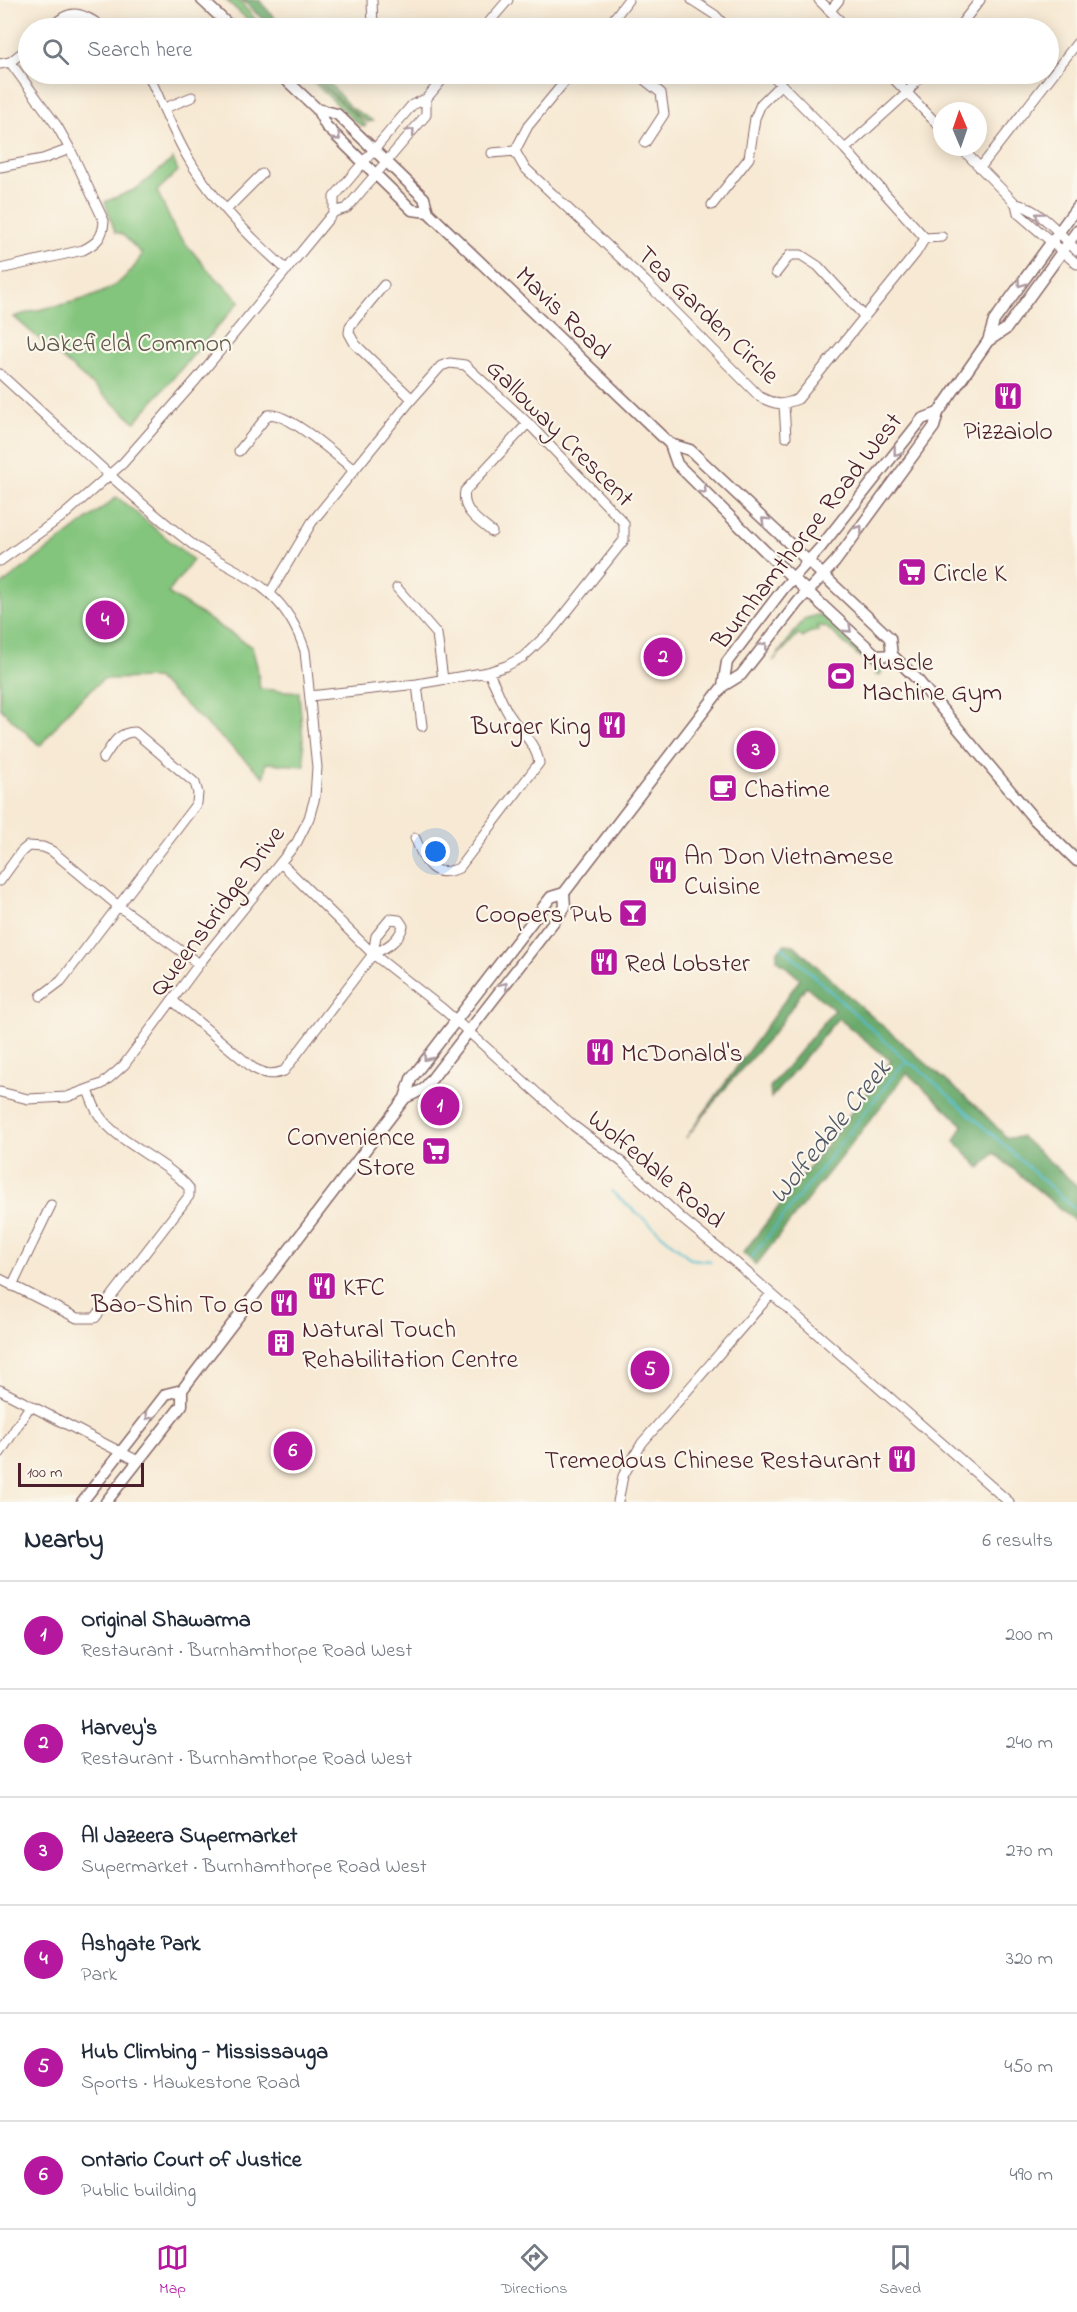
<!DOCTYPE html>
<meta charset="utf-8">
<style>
body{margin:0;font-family:"Indie Flower",sans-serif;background:#f2f2f3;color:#1f2937}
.compass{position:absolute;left:933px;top:102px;width:54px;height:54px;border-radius:50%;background:#fff;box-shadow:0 3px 15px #0003;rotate:358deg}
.scale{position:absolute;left:18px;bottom:15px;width:126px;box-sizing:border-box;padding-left:6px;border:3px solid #4a1f2b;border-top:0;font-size:16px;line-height:21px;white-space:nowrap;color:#4a1f2b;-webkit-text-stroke:4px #fbf7ec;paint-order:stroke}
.you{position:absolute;left:436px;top:852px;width:21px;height:21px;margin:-15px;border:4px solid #fff;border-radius:50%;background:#1a73e8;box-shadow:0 0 0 9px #1a73e833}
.badge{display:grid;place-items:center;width:39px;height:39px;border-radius:50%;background:#b5179e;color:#fff;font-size:20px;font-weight:700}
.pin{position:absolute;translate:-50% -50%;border:3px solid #fff;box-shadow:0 2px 6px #0006}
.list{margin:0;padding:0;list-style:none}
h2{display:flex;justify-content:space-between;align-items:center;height:78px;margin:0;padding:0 24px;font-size:26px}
h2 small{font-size:20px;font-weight:400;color:#747a83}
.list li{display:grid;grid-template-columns:39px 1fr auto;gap:18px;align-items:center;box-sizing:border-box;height:108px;padding:0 24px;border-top:2px solid #e0e1e3}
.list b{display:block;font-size:22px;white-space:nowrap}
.list p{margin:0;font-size:20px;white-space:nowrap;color:#747a83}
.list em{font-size:20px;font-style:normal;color:#747a83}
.icon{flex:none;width:33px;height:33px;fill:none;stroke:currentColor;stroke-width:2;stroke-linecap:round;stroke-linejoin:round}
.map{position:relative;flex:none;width:1077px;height:1502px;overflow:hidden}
.search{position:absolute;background:#fff;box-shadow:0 3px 15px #0003;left:18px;right:18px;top:18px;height:66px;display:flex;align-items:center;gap:15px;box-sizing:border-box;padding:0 21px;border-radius:33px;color:#747a83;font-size:22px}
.sheet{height:726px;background:#fff}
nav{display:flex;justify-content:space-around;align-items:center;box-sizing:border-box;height:84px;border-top:2px solid #e0e1e3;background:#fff;font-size:16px;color:#747a83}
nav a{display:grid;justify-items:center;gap:3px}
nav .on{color:#b5179e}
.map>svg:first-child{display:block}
.green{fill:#83c57d;stroke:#667254;stroke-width:1.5}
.forest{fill:#6aaa6c;stroke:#5a644c;stroke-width:1.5}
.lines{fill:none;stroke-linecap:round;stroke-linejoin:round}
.stream{stroke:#54bdd1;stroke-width:2}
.minor-casing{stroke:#876666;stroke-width:11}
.major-casing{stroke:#876666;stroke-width:13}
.minor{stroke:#fff;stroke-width:9}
.major{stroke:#fff;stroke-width:10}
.oneway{stroke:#ae9aa0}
.labels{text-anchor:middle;stroke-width:4.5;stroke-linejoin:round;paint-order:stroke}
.street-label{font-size:26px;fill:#4a1f2b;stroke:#fbf7ec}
.park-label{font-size:26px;fill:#5e5948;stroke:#fbf7ec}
.poi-label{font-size:26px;fill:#4a1f2b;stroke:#fbf7ec;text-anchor:start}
.water-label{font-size:27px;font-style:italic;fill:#4e5665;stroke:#fbf7ec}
</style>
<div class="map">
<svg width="1077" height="1502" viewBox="0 0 1077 1502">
<rect width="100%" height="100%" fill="#fbf7ec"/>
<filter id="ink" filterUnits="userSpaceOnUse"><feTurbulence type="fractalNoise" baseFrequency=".0167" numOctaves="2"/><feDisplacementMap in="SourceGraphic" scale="12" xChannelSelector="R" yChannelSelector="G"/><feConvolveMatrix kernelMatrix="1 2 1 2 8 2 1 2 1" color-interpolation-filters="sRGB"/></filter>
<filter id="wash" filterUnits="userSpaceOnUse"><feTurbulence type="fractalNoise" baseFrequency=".008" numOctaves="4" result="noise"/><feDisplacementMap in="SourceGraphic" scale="24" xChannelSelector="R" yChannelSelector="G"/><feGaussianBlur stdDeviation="1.35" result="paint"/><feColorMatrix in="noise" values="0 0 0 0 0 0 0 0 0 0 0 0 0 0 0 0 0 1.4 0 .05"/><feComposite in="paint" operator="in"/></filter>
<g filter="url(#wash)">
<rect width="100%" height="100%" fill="#f7e9d3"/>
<path class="green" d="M226,0H238L257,21L268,28H257Z
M305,74H309L366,125L364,127L357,123Z
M313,74H321L350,107L373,121L367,122L349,109Z
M173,159L178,171L157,191L176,232L208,270L240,301L135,422L14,317C61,300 117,305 142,254L122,234L115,232L105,202L136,189Z
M117,497L193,560L168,593L252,647L257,666L260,689L299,692L305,766L266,763L264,777L156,678L103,679L70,709L40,746L0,708V586Z
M817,615H821L882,671L880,675H875L877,672L826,627L818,626V631L808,633L803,638L798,634L773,661L804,619Z"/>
<path class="forest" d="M242,0H259L283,28H272Z
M785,944L794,945L854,1001L980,1110L1007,1138L1022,1137L1077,1186V1223L994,1153L980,1168L955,1141L963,1125L907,1073L756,1265L743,1253L891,1061L838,1018L771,1098L770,1087L834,1010L806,986L776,1030L731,1081L686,1138L800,979L777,959V952Z"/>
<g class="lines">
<path class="stream" d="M782,947L908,1062
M611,1191L691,1259L711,1261
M751,1258L902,1065L908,1063L917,1067L1077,1211"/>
</g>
</g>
<g filter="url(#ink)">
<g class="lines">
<g class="minor-casing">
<path id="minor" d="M372,0L373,28
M692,0L715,15L727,28
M819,0L847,28
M830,11L839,0
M51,28C70,6 83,13 104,28
M484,28L508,0
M607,28L628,0
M958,28L980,0
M0,64L10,62L28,48
M148,74C161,101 172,130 187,156C212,200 249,237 287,270
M571,74L528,126L515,151L524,167L646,282L760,397C776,405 781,406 798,399L916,253L925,238
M637,74L661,93L664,114L645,143
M771,74L845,149L925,238
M889,74L942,129
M165,108L192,97
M960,147L1016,204C1040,209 1060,234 1077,251
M845,149L907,93L922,74
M492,153L515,151
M0,167L43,159L70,149
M980,168L1077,43
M1016,204L1018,213L1077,264
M712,205L749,158L755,118L761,104L781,84
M226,210L262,174
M334,212V197L412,105L426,99L447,74
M925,238L942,237
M0,269L83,250C97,243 103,237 104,221L70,149L57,126L10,62
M776,273L790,255H801L818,266L865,317
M384,285L350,326L349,333L355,344L412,399
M0,374C62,430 122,490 188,541C213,561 245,571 269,593C286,608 298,629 305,651L317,767L315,797L309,818L297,842L199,964L124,1065L114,1074L102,1084L67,1097L28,1099L0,1092
M784,405L786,437
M239,451L268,415C286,410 338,457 354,470
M492,532C479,521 461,511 465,491L528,423
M0,561L64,515L123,463L196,380L334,212L347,208L426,115V99
M397,588L437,634L443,679
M270,593L312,522L412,399L441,366L450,363L465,365L528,423L624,523V540L554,628L523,657L506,666L488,672L417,684L310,696
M417,684L422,726
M415,838C425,861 431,880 459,868L539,763C536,742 517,729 507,711C500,699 496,685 488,672
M281,863L373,954L443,1009L574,1126L622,1162L681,1218L735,1262L1009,1502
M0,881L21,852L28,846L43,847L52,851L117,905L199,964
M41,996L61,981L197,803L198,793L195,783L135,732C118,732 112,745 103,759
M173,1001L253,1068C265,1074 271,1076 284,1071L373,954C386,948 399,941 403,926L399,920L390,919L376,936L373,954
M0,1279L77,1318H95L189,1196V1188C166,1160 118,1144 99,1115C94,1108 91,1098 88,1090
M12,1286L51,1205
M0,1390L138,1461
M0,1453L30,1406
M618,1502L623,1476L642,1443L771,1294"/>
</g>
<g class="major-casing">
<path id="major" d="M202,0L232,28
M280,74L317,109L326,126L412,210L428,212
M317,109L337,114L424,198L428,212L670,444L690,450L890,638L892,655L915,677L1034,819L1077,861
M988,341L1006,329L1077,231
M670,444L677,464L780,566L877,656L892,655
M723,686L727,662L783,589L820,548L922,419L938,413
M405,1098L424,1089L565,907L564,893
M82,1502L166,1394L182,1390
M106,1502L182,1405V1390L405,1098L411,1079L551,897L564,893L723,686L741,675L798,602L835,562L934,427L938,413L988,341L994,321L1077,207"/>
</g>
<use href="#minor" class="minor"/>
<use href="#major" class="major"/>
</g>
<defs><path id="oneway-chevron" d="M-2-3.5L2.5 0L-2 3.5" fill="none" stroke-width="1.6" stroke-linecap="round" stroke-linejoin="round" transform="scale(1.5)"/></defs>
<g class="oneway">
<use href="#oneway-chevron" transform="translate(411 132) rotate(-50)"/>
<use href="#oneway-chevron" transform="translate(337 137) rotate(43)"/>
<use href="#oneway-chevron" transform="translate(1039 216) rotate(-143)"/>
<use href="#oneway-chevron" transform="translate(1021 283) rotate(126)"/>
<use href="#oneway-chevron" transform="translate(897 452) rotate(128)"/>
<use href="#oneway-chevron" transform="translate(703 490) rotate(45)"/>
<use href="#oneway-chevron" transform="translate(765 521) rotate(-137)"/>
<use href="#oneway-chevron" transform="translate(859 529) rotate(-53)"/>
<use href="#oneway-chevron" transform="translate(848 629) rotate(43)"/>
<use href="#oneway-chevron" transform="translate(764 646) rotate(-52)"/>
<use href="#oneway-chevron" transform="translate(504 986) rotate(-52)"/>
<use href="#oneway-chevron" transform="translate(427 1057) rotate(128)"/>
<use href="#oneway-chevron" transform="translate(149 1416) rotate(128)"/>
</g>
</g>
<defs>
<g id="restaurant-square" transform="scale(1.5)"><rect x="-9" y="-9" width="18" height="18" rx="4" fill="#b5179e" stroke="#fbf7ec"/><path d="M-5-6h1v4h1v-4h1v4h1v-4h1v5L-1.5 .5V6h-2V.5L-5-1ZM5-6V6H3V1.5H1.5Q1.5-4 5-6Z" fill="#fff"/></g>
<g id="supermarket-square" transform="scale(1.5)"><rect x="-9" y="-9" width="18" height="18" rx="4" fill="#b5179e" stroke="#fbf7ec"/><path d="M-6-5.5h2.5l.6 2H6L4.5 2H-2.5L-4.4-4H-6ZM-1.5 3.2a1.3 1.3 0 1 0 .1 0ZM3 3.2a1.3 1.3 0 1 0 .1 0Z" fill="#fff"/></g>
<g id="stadium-square" transform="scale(1.5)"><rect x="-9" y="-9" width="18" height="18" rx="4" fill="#b5179e" stroke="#fbf7ec"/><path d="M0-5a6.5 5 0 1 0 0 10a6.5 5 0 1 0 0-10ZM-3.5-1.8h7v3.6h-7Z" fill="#fff"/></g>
<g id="cafe-square" transform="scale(1.5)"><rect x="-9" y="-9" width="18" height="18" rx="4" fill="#b5179e" stroke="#fbf7ec"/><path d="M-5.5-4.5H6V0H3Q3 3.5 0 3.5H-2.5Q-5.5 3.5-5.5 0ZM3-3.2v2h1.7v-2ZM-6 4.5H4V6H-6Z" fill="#fff"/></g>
<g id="bar-square" transform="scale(1.5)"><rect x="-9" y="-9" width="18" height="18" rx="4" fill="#b5179e" stroke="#fbf7ec"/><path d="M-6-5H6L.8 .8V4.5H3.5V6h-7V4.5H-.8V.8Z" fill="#fff"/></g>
<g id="building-square" transform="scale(1.5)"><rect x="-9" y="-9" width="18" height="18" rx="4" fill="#b5179e" stroke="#fbf7ec"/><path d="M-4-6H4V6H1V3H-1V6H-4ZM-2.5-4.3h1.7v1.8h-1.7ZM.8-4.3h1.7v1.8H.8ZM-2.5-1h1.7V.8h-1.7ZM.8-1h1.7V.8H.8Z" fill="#fff"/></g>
</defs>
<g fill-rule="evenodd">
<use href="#restaurant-square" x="1008" y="396"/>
<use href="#supermarket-square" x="912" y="572"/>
<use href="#stadium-square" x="841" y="676"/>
<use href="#restaurant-square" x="612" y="725"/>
<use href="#cafe-square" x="723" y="788"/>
<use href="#restaurant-square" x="663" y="870"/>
<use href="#bar-square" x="633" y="913"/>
<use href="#restaurant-square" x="604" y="962"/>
<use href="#restaurant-square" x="600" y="1052"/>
<use href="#supermarket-square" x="436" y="1151"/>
<use href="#restaurant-square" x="322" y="1286"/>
<use href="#restaurant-square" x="284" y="1303"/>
<use href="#building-square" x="281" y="1343"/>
<use href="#restaurant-square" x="902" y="1459"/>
</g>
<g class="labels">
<g class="street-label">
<text transform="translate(564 312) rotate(44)" y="9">Mavis Road</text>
<text transform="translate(709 314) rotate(44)" y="9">Tea Garden Circle</text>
<text transform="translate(561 432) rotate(45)" y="9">Galloway Crescent</text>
<text transform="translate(806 530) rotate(-52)" y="9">Burnhamthorpe Road West</text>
<text transform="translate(216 910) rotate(-53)" y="9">Queensbridge Drive</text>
<text transform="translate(657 1168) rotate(40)" y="9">Wolfedale Road</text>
</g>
<g class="park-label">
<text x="129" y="351">Wakefield Common</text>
</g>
<g class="poi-label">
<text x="1008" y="439" text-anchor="middle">Pizzaiolo</text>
<text x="933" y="581">Circle K</text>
<text x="862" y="670">Muscle<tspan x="862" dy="30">Machine Gym</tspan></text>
<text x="591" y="734" text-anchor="end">Burger King</text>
<text x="744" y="797">Chatime</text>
<text x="684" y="864">An Don Vietnamese<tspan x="684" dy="30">Cuisine</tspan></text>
<text x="612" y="922" text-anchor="end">Coopers Pub</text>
<text x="625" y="971">Red Lobster</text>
<text x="621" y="1061">McDonald's</text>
<text x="415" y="1145" text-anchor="end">Convenience<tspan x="415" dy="30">Store</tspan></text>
<text x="343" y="1295">KFC</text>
<text x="263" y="1312" text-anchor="end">Bao-Shin To Go</text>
<text x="302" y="1337">Natural Touch<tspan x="302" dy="30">Rehabilitation Centre</tspan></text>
<text x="881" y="1468" text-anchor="end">Tremedous Chinese Restaurant</text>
</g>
<g class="water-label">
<text transform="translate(829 1131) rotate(-51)" y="9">Wolfedale Creek</text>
</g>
</g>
</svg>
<svg class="compass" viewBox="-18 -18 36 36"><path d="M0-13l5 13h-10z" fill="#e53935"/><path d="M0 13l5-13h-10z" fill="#747a83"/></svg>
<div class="scale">100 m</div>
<div class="you"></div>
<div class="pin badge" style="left:440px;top:1106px">1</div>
<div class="pin badge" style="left:663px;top:657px">2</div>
<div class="pin badge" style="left:756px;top:750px">3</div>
<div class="pin badge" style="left:105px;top:620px">4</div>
<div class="pin badge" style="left:650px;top:1370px">5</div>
<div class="pin badge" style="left:293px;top:1451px">6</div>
<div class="search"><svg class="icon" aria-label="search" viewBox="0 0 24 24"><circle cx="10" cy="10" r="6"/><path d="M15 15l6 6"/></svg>Search here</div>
</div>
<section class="sheet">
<h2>Nearby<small>6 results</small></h2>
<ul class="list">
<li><span class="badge">1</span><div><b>Original Shawarma</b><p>Restaurant · Burnhamthorpe Road West</p></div><em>200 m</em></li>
<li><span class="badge">2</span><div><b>Harvey's</b><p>Restaurant · Burnhamthorpe Road West</p></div><em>240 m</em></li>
<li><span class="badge">3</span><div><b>Al Jazeera Supermarket</b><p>Supermarket · Burnhamthorpe Road West</p></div><em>270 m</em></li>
<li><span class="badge">4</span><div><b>Ashgate Park</b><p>Park</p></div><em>320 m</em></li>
<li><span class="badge">5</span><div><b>Hub Climbing - Mississauga</b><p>Sports · Hawkestone Road</p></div><em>450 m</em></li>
<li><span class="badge">6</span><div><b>Ontario Court of Justice</b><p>Public building</p></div><em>490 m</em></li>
</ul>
</section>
<nav>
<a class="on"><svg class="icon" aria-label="map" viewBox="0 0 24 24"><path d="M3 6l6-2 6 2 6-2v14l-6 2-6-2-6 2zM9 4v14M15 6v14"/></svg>Map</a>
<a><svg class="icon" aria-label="directions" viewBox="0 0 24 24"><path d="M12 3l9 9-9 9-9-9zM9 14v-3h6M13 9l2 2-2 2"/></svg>Directions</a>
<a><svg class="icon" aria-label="saved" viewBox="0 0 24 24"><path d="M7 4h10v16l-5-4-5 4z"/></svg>Saved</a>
</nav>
